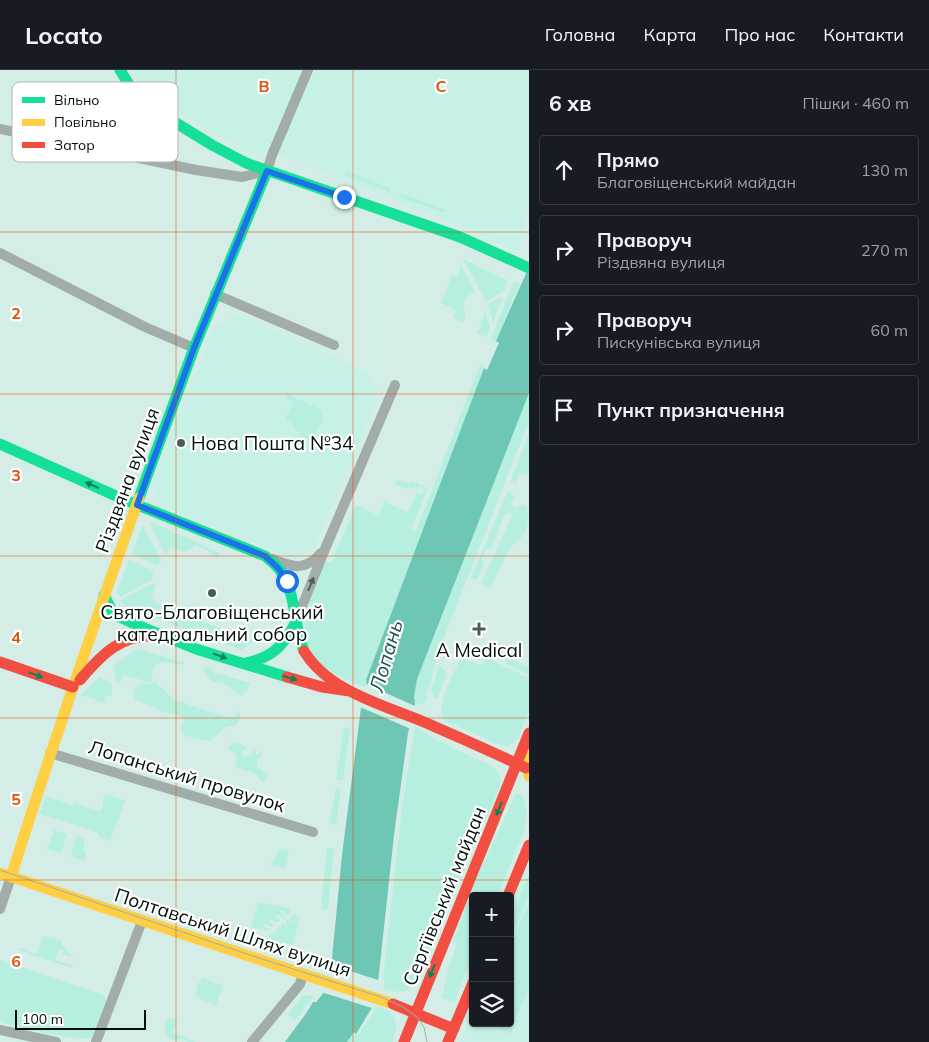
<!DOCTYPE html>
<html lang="uk">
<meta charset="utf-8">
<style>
body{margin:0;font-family:Mulish,sans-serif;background:#20242c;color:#f1f3f6}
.controls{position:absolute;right:15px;bottom:15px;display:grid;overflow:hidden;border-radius:5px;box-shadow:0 1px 4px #0004}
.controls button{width:45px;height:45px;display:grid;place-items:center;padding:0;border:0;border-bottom:1px solid #363941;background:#171b24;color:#f1f3f6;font:25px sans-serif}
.scale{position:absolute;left:15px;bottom:12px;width:131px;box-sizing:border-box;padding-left:5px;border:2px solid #010f0b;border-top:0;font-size:14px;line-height:18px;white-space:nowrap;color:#010f0b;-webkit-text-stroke:4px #fff;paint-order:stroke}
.stop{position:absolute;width:15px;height:15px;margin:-11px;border:4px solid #1a73e8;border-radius:50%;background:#fff}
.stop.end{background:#1a73e8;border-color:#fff;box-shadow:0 1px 5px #0008}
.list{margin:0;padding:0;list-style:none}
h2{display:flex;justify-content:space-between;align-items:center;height:65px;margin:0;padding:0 20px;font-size:21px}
h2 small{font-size:16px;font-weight:400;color:#9ea1a6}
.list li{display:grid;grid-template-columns:32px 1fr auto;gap:15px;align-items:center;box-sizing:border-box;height:70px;margin:0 10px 10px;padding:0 10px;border:1px solid #363941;border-radius:5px}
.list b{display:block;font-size:19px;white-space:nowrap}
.list p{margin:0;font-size:16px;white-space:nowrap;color:#9ea1a6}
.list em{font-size:16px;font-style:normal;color:#9ea1a6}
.icon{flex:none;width:28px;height:28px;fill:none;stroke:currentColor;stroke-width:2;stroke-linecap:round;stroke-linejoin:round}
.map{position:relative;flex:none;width:529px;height:972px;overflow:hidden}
header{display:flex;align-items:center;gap:30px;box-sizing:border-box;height:70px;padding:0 25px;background:#171b24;border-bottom:1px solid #363941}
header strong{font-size:24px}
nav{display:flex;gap:28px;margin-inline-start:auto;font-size:18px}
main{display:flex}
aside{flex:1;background:#171b24}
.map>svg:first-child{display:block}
.built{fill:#c7f1e6}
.green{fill:#b6eee0}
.water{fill:#6ec6b5}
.pier{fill:#d4eee7}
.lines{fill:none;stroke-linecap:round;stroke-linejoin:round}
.street{stroke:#a2aca9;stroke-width:10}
.fast{stroke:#16e098;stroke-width:11}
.slow{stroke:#ffcf43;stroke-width:11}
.jam{stroke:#f24e42;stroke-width:11}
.tram{stroke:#9faeab;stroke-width:1}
.oneway{fill:#0d8259}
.oneway2{fill:#525e5a}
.route{stroke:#1a73e8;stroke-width:6}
.grid{fill:none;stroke:#dc550c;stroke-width:1;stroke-opacity:0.55}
.poi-dot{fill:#4b5d58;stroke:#fff;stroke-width:2}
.labels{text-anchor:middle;stroke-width:4.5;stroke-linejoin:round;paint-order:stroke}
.poi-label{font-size:19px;fill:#010f0b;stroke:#fff}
.street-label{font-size:19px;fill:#010f0b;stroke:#fff}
.water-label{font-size:20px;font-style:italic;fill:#205046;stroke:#fff}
.key{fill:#fff;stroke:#b3b7b6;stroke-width:1}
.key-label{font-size:14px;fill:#010f0b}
.grid-label{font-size:16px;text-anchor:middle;font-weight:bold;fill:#dc550c;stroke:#fff;stroke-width:4.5;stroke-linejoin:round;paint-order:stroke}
</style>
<header>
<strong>Locato</strong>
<nav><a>Головна</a><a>Карта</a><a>Про нас</a><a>Контакти</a></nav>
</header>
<main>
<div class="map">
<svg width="529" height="972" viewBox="0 0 529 972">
<rect width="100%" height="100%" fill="#d4eee7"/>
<path class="built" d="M133,0H529V128L518,183L465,158L286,87L267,81L257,87L155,28L144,20Z
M235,245H239L366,302L379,323L349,397L345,398L343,403L345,408L314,478L311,481L293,489L161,435L158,430L153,418V410L214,257Z
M529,785V972H460L473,939V953H510V829Z"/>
<path class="green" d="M346,101L390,118L389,122L345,105Z
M401,123L446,140L445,143L399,127Z
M463,189L508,211L504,221L486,231Z
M461,196L475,222C464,226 461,236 466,246L463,252L453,248L456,240L441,233L452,205L457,207Z
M514,211L520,214L515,226L512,227L513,230L496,271L491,268Z
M503,226L493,253L488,234Z
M485,241L490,258L487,267L477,263Z
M480,295L484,298L366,610L365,617C353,612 341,608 330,601C286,571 311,529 325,491L331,493L356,435L378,445L384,432L408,442L417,422L422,424L425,419L419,416L417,420L410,417L408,419L395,415L397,410L410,414L411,411L428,418L411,459L416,461Z
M529,323V351L443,570L426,625L428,626L424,635L418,633L417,635L415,634L414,627L417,609Z
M287,324L320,339L323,347L322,354L320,353L312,372L303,369L290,352L285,350L293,332L285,328Z
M529,363V401L527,405L519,403L516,414L511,411Z
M509,421L514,426L511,435L515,438L522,434L527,436C529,447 529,459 521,468C517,472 513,473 510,480H509L490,518L481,514L512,446L511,444L507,443L503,447L492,478L485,480L482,489L484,493L477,510L471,508L506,425Z
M149,451L220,483L218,489L206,480L196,475L184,482L170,477L166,486Z
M142,455L162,491L156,495L132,484Z
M129,490L154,501L151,510L120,527L117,522Z
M157,512L152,528L158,534L253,571L242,580L126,537L121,530Z
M142,580L184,593V595C163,592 153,586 151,613L123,604L120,613L115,610L114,596L130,583Z
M461,588L481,595L487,588L529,608V641L518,668L512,674L507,676L500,675L445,651C434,636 454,603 461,588Z
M507,589L511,591L512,589L529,597V605L505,593Z
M439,595L446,601V606L437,629L432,626L433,622L431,621Z
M205,597L210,598L213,602L250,613L247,621L241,626C235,624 233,619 228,616C217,609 213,618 204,601Z
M100,607L112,613V627L109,625L106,626L105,633L80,625Z
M155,612L160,616L174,630L229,648L234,647L239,641C242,647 238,652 235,656H227L213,669L209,671L186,666L180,659L184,650L181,646L166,643L135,629L133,620C138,613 144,613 152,614Z
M415,656L435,669L491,696C499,702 502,706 500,716L431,877L418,909L407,920L399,922L383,919L385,913L383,910L402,736Z
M344,657L350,658L343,711L336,710Z
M235,672L249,677L241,682L243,687L251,686L253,678L256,681V685H258L261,681L263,683L257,691V696L268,705L263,712L259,709L257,704L235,697L237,692L236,684L228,679L231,673Z
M336,718L341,719L336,755L329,754Z
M105,724L125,730L110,771L100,768L97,762L40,744L45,726L73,735L77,732L82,736L101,741Z
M516,724H521C528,735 527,749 524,761L497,826H473V886L454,932L442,928L448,899L457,874L453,872L476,809Z
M54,760L67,764L61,783L47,779Z
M77,765L85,770L83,779L86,782L84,791L71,786Z
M327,778H334L328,839H321Z
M279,779L289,781L286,799L271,795Z
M529,805V825L510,869V850Z
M258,832L289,838L291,842L287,845L281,840L280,842L285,847L283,848L276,844V847L280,850L277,853L270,849V852L275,855L271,857L264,854L263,856L269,859L266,861L251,857Z
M529,833V917L512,957L513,958L511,964L497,958L498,954L497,953H510V878Z
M294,844L300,848L293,874L291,875L282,872L280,876L267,872L269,866L273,862L278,866L275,860L278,857L284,861L280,856L283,853L288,857L285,851L288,850L293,853L290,848Z
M42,866L61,870L63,877L73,887L63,884L64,881L59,879L55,890L73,896L72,898L18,880L19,878L37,884Z
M0,890L104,925L106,932L92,967C76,972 19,957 0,952Z
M203,908L223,916L216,935L197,928C194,921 197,913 203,908Z
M309,925L314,926L295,951L289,946V942L303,926Z
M378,936C398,944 399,952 393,972H347L354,962L358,965Z
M169,948L177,951L172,962L196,972H188L180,968L178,971C166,970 160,958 169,948Z"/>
<path class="water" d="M529,197V323L417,609L414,627L415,634L408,663L394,765L376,931L356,964L354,962L347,972H285L307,942L313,932H316L322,925L330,909L342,785L361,638L367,615L366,610L484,298L487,300L499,273L496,271Z"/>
<path class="pier" d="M366,614L417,637L411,659L360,637Z
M329,894L381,911L378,932L375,939L321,922L327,909Z"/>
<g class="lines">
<path class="street" d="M0,59L196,100L242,107L267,101L272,85L308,0
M0,183L145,257L194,278
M215,224L334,275
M272,489C292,497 305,502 321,483
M297,549L325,479L395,315
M50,683L313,762
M0,839L11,807
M0,960L56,972
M96,972L142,851
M252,972L300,914L303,904"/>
<path class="fast" d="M120,0L133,21L150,37L212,75L246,93L460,167L529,198
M0,374L125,430L265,486C270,490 275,494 279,499C297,523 293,554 304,581
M139,428L194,278L267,101
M104,525L112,541L118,546L137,555L196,579L287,607
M246,593C274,587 284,575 297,550"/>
<path class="slow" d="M524,675L529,706
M0,803L393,934
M11,807C51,680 94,554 139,428"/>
<path class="jam" d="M304,581C328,621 383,635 424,652C458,667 493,682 526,698
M0,592L73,617
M287,607L322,617L350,621
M80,610C102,584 121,564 157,566
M508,826L529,775
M393,934L454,959
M404,972L529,663
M448,972L473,913"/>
<path class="tram" d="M0,800L256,887L381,927L403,937L417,947L424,957L427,972"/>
</g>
<defs><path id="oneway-solid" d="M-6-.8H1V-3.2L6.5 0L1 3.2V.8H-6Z" transform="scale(1.25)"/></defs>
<g class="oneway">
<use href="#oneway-solid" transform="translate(92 415) rotate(-156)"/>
<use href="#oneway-solid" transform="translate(220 586) rotate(19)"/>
<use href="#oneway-solid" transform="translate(36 605) rotate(20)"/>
<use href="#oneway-solid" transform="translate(290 608) rotate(16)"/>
<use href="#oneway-solid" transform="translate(499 739) rotate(112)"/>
<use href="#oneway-solid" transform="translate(432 901) rotate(112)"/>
</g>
<use class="oneway2" href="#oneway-solid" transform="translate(311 514) rotate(-68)"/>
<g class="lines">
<path class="route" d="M287,511L278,498L265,486L137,435L194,278L267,101L344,127"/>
</g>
<path class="grid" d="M176,0V972M353,0V972M0,162H529M0,324H529M0,486H529M0,648H529M0,810H529"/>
<g class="poi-dot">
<circle cx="181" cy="373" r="5"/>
<circle cx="212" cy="523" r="5"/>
<path d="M476.5 551.5h5v5h5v5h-5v5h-5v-5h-5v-5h5z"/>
</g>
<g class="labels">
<g class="poi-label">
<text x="191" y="380" text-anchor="start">Нова Пошта №34</text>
<text x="212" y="549">Свято-Благовіщенський<tspan x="212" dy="22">катедральний собор</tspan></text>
<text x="479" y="587">A Medical</text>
</g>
<g class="street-label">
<text transform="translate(127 410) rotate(-70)" y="7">Різдвяна вулиця</text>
<text transform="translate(187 706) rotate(17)" y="7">Лопанський провулок</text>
<text transform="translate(444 826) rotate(-68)" y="7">Сергіївський майдан</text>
<text transform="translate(233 862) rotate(18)" y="7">Полтавський Шлях вулиця</text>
</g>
<g class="water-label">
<text transform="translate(386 586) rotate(-74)" y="7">Лопань</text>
</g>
</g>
<rect x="12" y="12" width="166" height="80" rx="8" class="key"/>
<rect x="22" y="27" width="23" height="6" fill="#16e098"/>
<rect x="22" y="49" width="23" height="7" fill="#ffcf43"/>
<rect x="22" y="72" width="23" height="6" fill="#f24e42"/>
<g class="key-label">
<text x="54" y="35">Вільно</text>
<text x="54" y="57">Повільно</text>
<text x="54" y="80">Затор</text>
</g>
<g class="grid-label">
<text x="264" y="22">B</text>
<text x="441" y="22">C</text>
<text x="16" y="249">2</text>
<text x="16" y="411">3</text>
<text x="16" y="573">4</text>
<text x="16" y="735">5</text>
<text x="16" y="897">6</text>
</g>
</svg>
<div class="controls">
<button>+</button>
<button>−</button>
<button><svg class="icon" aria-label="layers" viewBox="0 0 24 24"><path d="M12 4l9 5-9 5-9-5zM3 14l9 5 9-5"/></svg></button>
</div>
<div class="scale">100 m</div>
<div class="stop" style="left:287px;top:511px"></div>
<div class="stop end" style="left:344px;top:127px"></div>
</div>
<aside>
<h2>6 хв<small>Пішки · 460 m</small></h2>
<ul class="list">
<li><svg class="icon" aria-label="ahead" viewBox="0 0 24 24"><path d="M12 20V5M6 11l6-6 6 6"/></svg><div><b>Прямо</b><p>Благовіщенський майдан</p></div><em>130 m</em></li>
<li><svg class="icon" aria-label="right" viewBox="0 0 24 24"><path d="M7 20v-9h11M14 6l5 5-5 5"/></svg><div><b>Праворуч</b><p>Різдвяна вулиця</p></div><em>270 m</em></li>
<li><svg class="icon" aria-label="right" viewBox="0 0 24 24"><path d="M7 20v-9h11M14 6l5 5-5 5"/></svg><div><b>Праворуч</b><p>Пискунівська вулиця</p></div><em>60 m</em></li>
<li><svg class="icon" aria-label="arrive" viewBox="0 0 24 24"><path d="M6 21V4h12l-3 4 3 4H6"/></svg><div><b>Пункт призначення</b></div></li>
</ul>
</aside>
</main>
